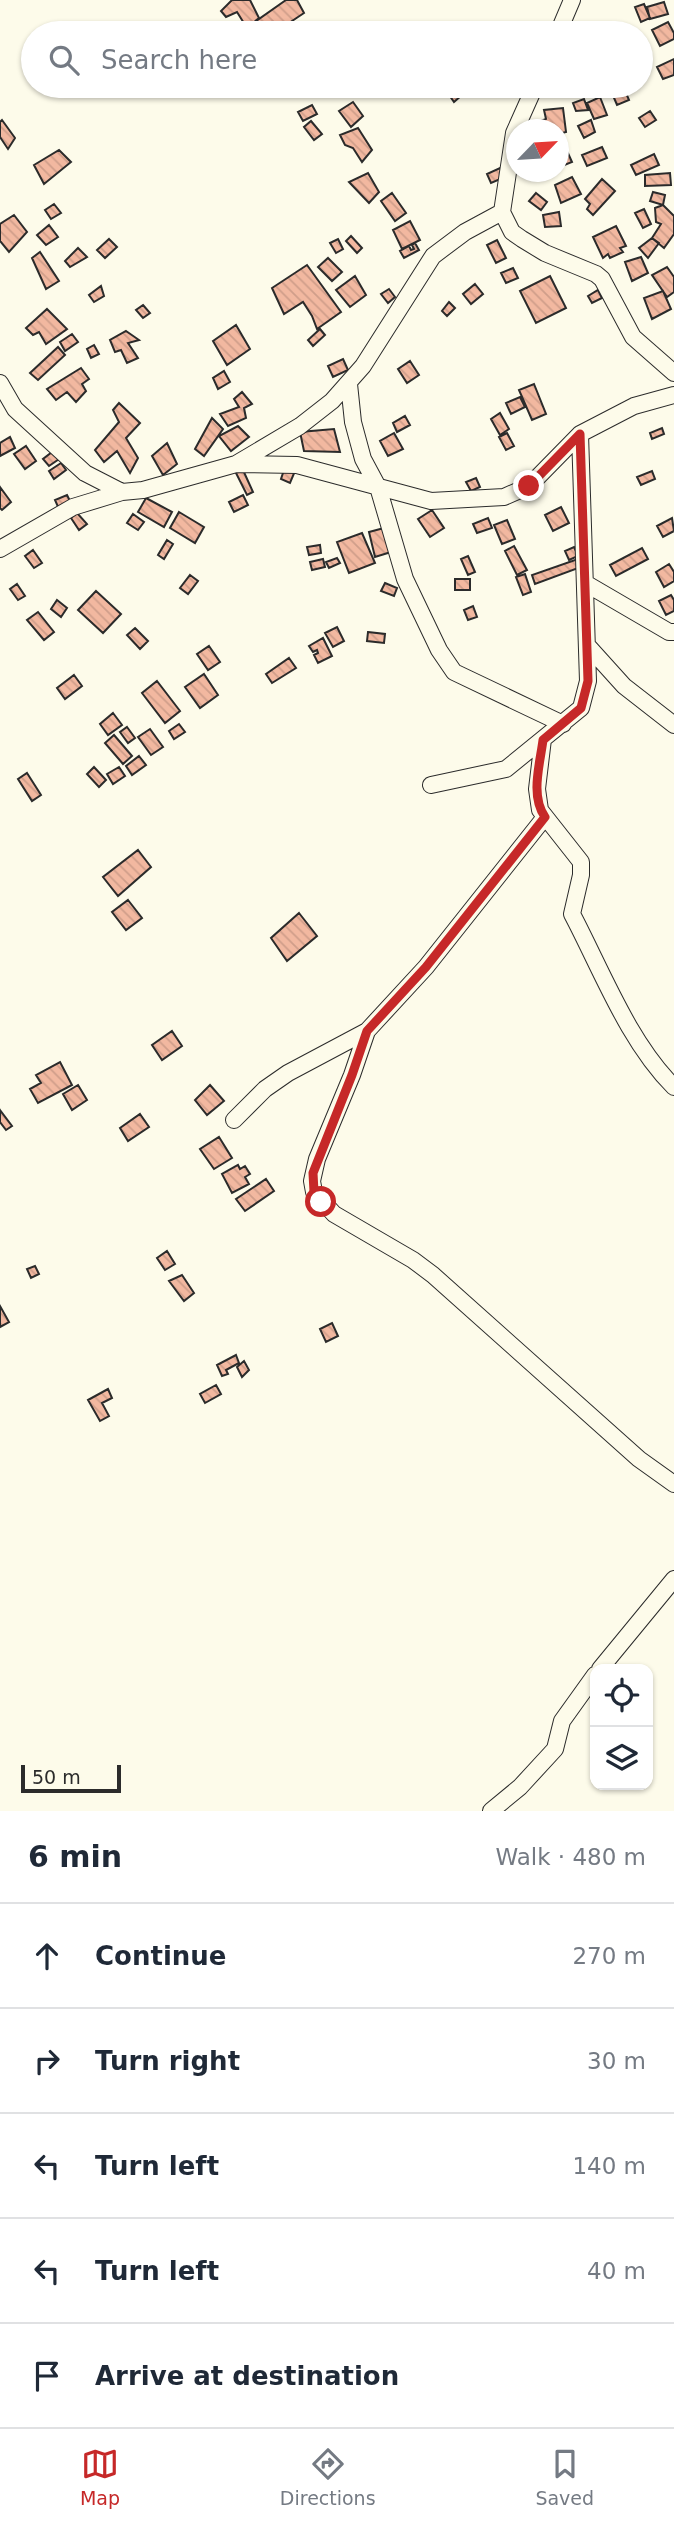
<!DOCTYPE html>
<meta charset="utf-8">
<style>
body{margin:0;font-family:"DejaVu Sans",sans-serif;background:#f6f6f7;color:#1f2937}
.controls{position:absolute;right:21px;bottom:21px;display:grid;overflow:hidden;border-radius:14px;box-shadow:0 2px 5px #0004}
.controls button{width:63px;height:63px;display:grid;place-items:center;padding:0;border:0;border-bottom:2px solid #e0e1e3;background:#fff;color:#1f2937;font:35px sans-serif}
.compass{position:absolute;left:506px;top:119px;width:63px;height:63px;border-radius:50%;background:#fff;box-shadow:0 2px 5px #0004;rotate:65deg}
.scale{position:absolute;left:21px;bottom:18px;width:100px;box-sizing:border-box;padding-left:7px;border:4px solid #2b2b2b;border-top:0;font-size:19px;line-height:24px;white-space:nowrap;color:#2b2b2b;-webkit-text-stroke:5px #fdfbea;paint-order:stroke}
.stop{position:absolute;width:21px;height:21px;margin:-16px;border:5px solid #c62828;border-radius:50%;background:#fff}
.stop.end{background:#c62828;border-color:#fff;box-shadow:0 2px 7px #0008}
.list{margin:0;padding:0;list-style:none}
h2{display:flex;justify-content:space-between;align-items:center;height:91px;margin:0;padding:0 28px;font-size:30px}
h2 small{font-size:23px;font-weight:400;color:#747a83}
.list li{display:grid;grid-template-columns:46px 1fr auto;gap:21px;align-items:center;box-sizing:border-box;height:105px;padding:0 28px;border-top:2px solid #e0e1e3}
.list b{display:block;font-size:26px;white-space:nowrap}
.list em{font-size:23px;font-style:normal;color:#747a83}
.icon{flex:none;width:38px;height:38px;fill:none;stroke:currentColor;stroke-width:2;stroke-linecap:round;stroke-linejoin:round}
.map{position:relative;flex:none;width:674px;height:1811px;overflow:hidden}
.search{position:absolute;background:#fff;box-shadow:0 2px 5px #0004;left:21px;right:21px;top:21px;height:77px;display:flex;align-items:center;gap:18px;box-sizing:border-box;padding:0 24px;border-radius:38px;color:#747a83;font-size:26px}
.sheet{height:616px;background:#fff}
nav{display:flex;justify-content:space-around;align-items:center;box-sizing:border-box;height:98px;border-top:2px solid #e0e1e3;background:#fff;font-size:19px;color:#747a83}
nav a{display:grid;justify-items:center;gap:4px}
nav .on{color:#c62828}
.map>svg:first-child{display:block}
.building{fill:url(#building-back-hatch);stroke:#2b2b2b;stroke-width:2}
.lines{fill:none;stroke-linecap:round;stroke-linejoin:round}
.minor-casing{stroke:#2b2b2b;stroke-width:18}
.minor{stroke:#fdfbea;stroke-width:16}
.route{stroke:#c62828;stroke-width:9}
</style>
<div class="map">
<svg width="674" height="1811" viewBox="0 0 674 1811">
<defs>
<pattern id="building-back-hatch" width="6" height="6" patternUnits="userSpaceOnUse" patternTransform="scale(1.75)"><rect width="6" height="6" fill="#f2b8a0"/><path d="M-1 5l2 2M0 0l6 6M5-1l2 2" fill="none" stroke="#d09e8a"/></pattern>
</defs>
<rect width="100%" height="100%" fill="#fdfbea"/>
<path class="building" d="M232,0H250L259,18L247,28L237,12L226,17L221,11Z
M286,0H297L304,13L274,33H244L242,31Z
M664,2L668,14L650,19L647,7Z
M644,4L650,18L641,22L635,7Z
M668,22L674,33V39L660,46L652,30Z
M674,59V75L663,79L657,67Z
M443,86H469L470,88L454,102Z
M609,86H623L629,100L617,105Z
M600,97L607,115L594,119L587,103Z
M584,99L588,110L576,111L573,103Z
M353,102L363,116L351,127L339,111Z
M312,105L317,114L303,121L298,112Z
M563,108L566,132L558,134V130H541V121L546,119L544,110Z
M650,111L656,120L645,127L639,118Z
M2,120L15,138L8,149L0,137V122Z
M591,120L595,132L584,138L578,126Z
M311,121L322,134L314,140L304,127Z
M358,128L372,150L362,162L353,148L345,145L340,135Z
M602,147L607,158L587,166L582,155Z
M59,150L71,162L44,184L34,165Z
M567,151L572,162L562,166L558,154Z
M654,154L659,165L636,175L631,165Z
M500,168L505,177L491,183L487,174Z
M534,172H550L551,174L535,178Z
M368,173L379,192L369,203L349,182Z
M670,173L671,185L645,186V175Z
M572,177L581,194L561,203L555,185Z
M602,179L615,191L593,215L587,209L590,204L585,199Z
M653,192L665,195L663,205L650,201Z
M392,193L406,213L395,221L381,201Z
M536,193L547,202L541,210L529,201Z
M54,204L61,213L51,219L45,210Z
M663,205L674,216V234L664,248L652,238L661,224L656,222L655,208Z
M644,209L651,224L643,228L635,213Z
M559,212L561,226L545,227L543,215Z
M14,215L27,232L9,252L0,241V224Z
M410,221L420,240L402,249L393,230Z
M49,225L58,237L46,245L37,235Z
M616,226L626,246L620,248L623,252L610,258L608,254L603,258L593,237Z
M351,236L362,248L357,253L346,241Z
M652,238L659,243L648,258L639,248Z
M109,239L117,247L105,258L97,250Z
M338,239L343,249L336,253L330,243Z
M497,240L506,258L496,263L487,245Z
M415,243L419,250L404,258L400,251L409,246L411,250L414,249L412,245Z
M78,248L87,257L70,267L65,261Z
M40,252L59,281L46,289L32,258Z
M641,257L648,273L632,281L625,262Z
M328,258L342,272L332,281L318,267Z
M307,265L341,312L317,329L312,316L303,302L284,314L272,288Z
M667,267L674,277V292L667,297L652,275Z
M513,268L518,278L506,283L501,273Z
M355,276L366,295L350,307L336,290Z
M550,276L566,308L536,323L520,291Z
M475,284L483,294L471,304L463,294Z
M101,286L104,296L94,302L89,295Z
M389,289L395,297L388,303L381,294Z
M598,290L602,298L592,303L588,296Z
M663,291L671,309L652,319L644,298Z
M449,302L455,308L447,316L442,311Z
M143,305L150,313L143,318L136,310Z
M47,309L67,329L46,344L39,332L33,335L26,328Z
M236,325L250,349L227,365L213,341Z
M320,329L325,335L313,346L308,340Z
M126,331L139,340L128,343L138,358L127,363L121,350L115,352L110,340Z
M72,334L78,342L65,351L60,342Z
M94,345L99,354L91,358L87,349Z
M58,347L65,355L38,380L30,373Z
M343,359L348,370L333,377L328,366Z
M410,361L419,375L407,383L398,369Z
M81,368L89,379L82,384L86,391L76,402L67,392L56,400L47,389Z
M224,371L230,382L218,389L213,378Z
M534,384L546,414L532,420L519,390Z
M242,392L252,404L244,408L246,418L228,426L220,414L239,407L234,399Z
M520,397L525,407L511,414L506,403Z
M119,403L140,423L126,438L138,458L130,473L117,451L104,462L95,450L119,422L113,410Z
M500,413L509,429L500,435L491,419Z
M405,416L410,425L397,432L393,423Z
M212,418L223,429L204,456L195,449Z
M238,426L249,437L231,451L219,436Z
M662,428L664,434L652,439L650,433Z
M334,429L340,452L304,451L300,432Z
M394,433L403,449L388,456L380,441Z
M507,433L514,446L506,450L499,437Z
M10,437L15,448L0,456V443Z
M167,443L177,464L163,475L152,456Z
M26,446L36,461L25,469L14,454Z
M56,449L62,457L49,466L43,459Z
M61,463L66,470L54,479L49,471Z
M285,467L295,471L290,483L281,479Z
M243,470L253,492L247,495L236,473Z
M652,471L655,479L641,485L637,477Z
M476,478L480,487L471,491L466,482Z
M0,487L11,502L2,510L0,508Z
M67,495L71,503L59,509L55,500Z
M243,495L248,505L234,512L229,502Z
M146,498L172,512L164,527L138,512Z
M561,507L569,523L553,531L545,515Z
M432,510L444,528L430,537L418,519Z
M179,512L204,527L195,543L170,528Z
M77,513L87,524L79,530L71,518Z
M133,514L144,522L138,530L127,523Z
M488,518L492,528L477,533L473,524Z
M672,518L674,531L663,537L657,526Z
M507,520L515,539L502,544L494,525Z
M384,528L391,552L375,557L369,532Z
M362,533L375,563L349,573L337,542Z
M167,540L173,544L164,559L158,555Z
M320,545L321,553L309,555L307,547Z
M514,546L527,570L517,575L505,551Z
M574,547L578,556L569,560L565,551Z
M642,548L648,559L616,576L610,565Z
M33,550L42,563L34,568L25,556Z
M468,556L475,572L468,575L461,559Z
M337,558L340,563L329,568L326,562Z
M323,559L325,567L312,570L310,562Z
M578,559L581,567L535,584L532,575Z
M669,564L674,572V581L664,587L656,572Z
M525,574L531,592L523,595L516,577Z
M190,575L198,581L188,594L180,588Z
M455,579H470V590H455Z
M385,583L397,588L394,596L381,591Z
M17,584L25,596L18,600L10,589Z
M96,591L121,614L103,633L78,610Z
M671,595L674,600V611L666,615L659,601Z
M57,600L67,608L61,617L51,609Z
M473,606L477,617L468,620L464,610Z
M38,612L54,632L44,640L27,620Z
M337,627L344,641L333,647L325,633Z
M135,628L148,641L140,649L127,635Z
M368,632L385,634L384,643L367,641Z
M323,638L332,656L318,663L314,655L318,653L317,650L313,652L309,646Z
M209,646L220,662L208,670L197,654Z
M289,658L296,668L272,683L266,674Z
M204,674L218,695L200,708L185,687Z
M74,675L82,686L65,699L57,688Z
M157,681L180,711L165,723L142,693Z
M113,713L122,725L108,735L100,724Z
M179,724L185,732L174,739L169,731Z
M127,727L135,738L128,743L120,732Z
M150,729L163,747L151,755L138,737Z
M114,735L132,756L123,764L105,743Z
M139,756L146,765L132,775L126,766Z
M94,767L106,780L99,787L87,774Z
M119,767L125,776L113,784L107,774Z
M27,773L41,795L32,801L18,779Z
M138,850L151,867L118,896L103,877Z
M128,900L142,918L126,930L112,912Z
M299,913L317,936L287,961L271,938Z
M172,1031L182,1046L162,1060L152,1045Z
M60,1062L72,1085L38,1103L30,1089L41,1083L36,1075Z
M78,1085L87,1100L72,1110L63,1094Z
M210,1085L224,1101L207,1115L195,1100Z
M0,1110L12,1126L6,1130L0,1122Z
M140,1114L149,1127L128,1141L120,1128Z
M219,1137L232,1158L214,1169L200,1149Z
M238,1165L240,1169L245,1166L250,1174L245,1177L249,1184L232,1193L222,1174Z
M266,1179L274,1191L245,1211L236,1199Z
M167,1251L175,1264L165,1270L157,1258Z
M35,1266L39,1274L31,1278L27,1269Z
M182,1275L194,1293L184,1301L169,1281Z
M0,1306L9,1322L0,1327Z
M332,1323L338,1336L326,1342L320,1329Z
M236,1355L239,1363L226,1370L228,1374L222,1376L217,1365Z
M244,1361L249,1370L242,1377L237,1367Z
M216,1385L221,1394L205,1403L200,1394Z
M108,1389L112,1398L102,1403L109,1416L100,1421L88,1400Z"/>
<g class="lines">
<g class="minor-casing">
<path id="minor" d="M558,33L572,0
M535,86L514,133L502,212L512,232L522,239L545,253L596,274L602,279L633,337L674,373
M0,383L15,409L85,473L122,492
M349,384L353,422L363,459L378,487L405,579L439,650L454,672L563,724
M236,464L300,426L332,401L363,366L433,256L465,232L502,212
M0,549L73,507L122,492L143,490L236,464L297,465L431,501L504,497L529,486L580,434L634,406L674,395
M585,583L669,632H674
M587,645L624,686L674,725
M543,739L537,789L540,810L581,862V875L572,914C602,971 628,1041 674,1087
M431,785L506,769L581,708L588,681L580,434
M367,1031L352,1075L317,1159L312,1181L314,1192L334,1214L413,1260L433,1275L639,1459L674,1484
M234,1120L265,1089L288,1073L367,1031L426,967L545,817
M600,1669L674,1579
M491,1811L520,1787L555,1749L562,1721L595,1675"/>
</g>
<use href="#minor" class="minor"/>
</g>
<g class="lines">
<path class="route" d="M321,1202L314,1192L313,1173L352,1075L367,1031L426,967L545,817C530,796 540,764 543,740L581,708L588,681L580,434L529,486"/>
</g>
</svg>
<div class="controls">
<button><svg class="icon" aria-label="locate" viewBox="0 0 24 24"><circle cx="12" cy="12" r="6"/><path d="M12 2v4M12 18v4M2 12h4M18 12h4"/></svg></button>
<button><svg class="icon" aria-label="layers" viewBox="0 0 24 24"><path d="M12 4l9 5-9 5-9-5zM3 14l9 5 9-5"/></svg></button>
</div>
<svg class="compass" viewBox="-18 -18 36 36"><path d="M0-13l5 13h-10z" fill="#e53935"/><path d="M0 13l5-13h-10z" fill="#747a83"/></svg>
<div class="scale">50 m</div>
<div class="stop" style="left:321px;top:1202px"></div>
<div class="stop end" style="left:529px;top:486px"></div>
<div class="search"><svg class="icon" aria-label="search" viewBox="0 0 24 24"><circle cx="10" cy="10" r="6"/><path d="M15 15l6 6"/></svg>Search here</div>
</div>
<section class="sheet">
<h2>6 min<small>Walk · 480 m</small></h2>
<ul class="list">
<li><svg class="icon" aria-label="ahead" viewBox="0 0 24 24"><path d="M12 20V5M6 11l6-6 6 6"/></svg><div><b>Continue</b></div><em>270 m</em></li>
<li><svg class="icon" aria-label="right" viewBox="0 0 24 24"><path d="M7 20v-9h11M14 6l5 5-5 5"/></svg><div><b>Turn right</b></div><em>30 m</em></li>
<li><svg class="icon" aria-label="left" viewBox="0 0 24 24"><path d="M17 20v-9H6M10 6l-5 5 5 5"/></svg><div><b>Turn left</b></div><em>140 m</em></li>
<li><svg class="icon" aria-label="left" viewBox="0 0 24 24"><path d="M17 20v-9H6M10 6l-5 5 5 5"/></svg><div><b>Turn left</b></div><em>40 m</em></li>
<li><svg class="icon" aria-label="arrive" viewBox="0 0 24 24"><path d="M6 21V4h12l-3 4 3 4H6"/></svg><div><b>Arrive at destination</b></div></li>
</ul>
</section>
<nav>
<a class="on"><svg class="icon" aria-label="map" viewBox="0 0 24 24"><path d="M3 6l6-2 6 2 6-2v14l-6 2-6-2-6 2zM9 4v14M15 6v14"/></svg>Map</a>
<a><svg class="icon" aria-label="directions" viewBox="0 0 24 24"><path d="M12 3l9 9-9 9-9-9zM9 14v-3h6M13 9l2 2-2 2"/></svg>Directions</a>
<a><svg class="icon" aria-label="saved" viewBox="0 0 24 24"><path d="M7 4h10v16l-5-4-5 4z"/></svg>Saved</a>
</nav>
